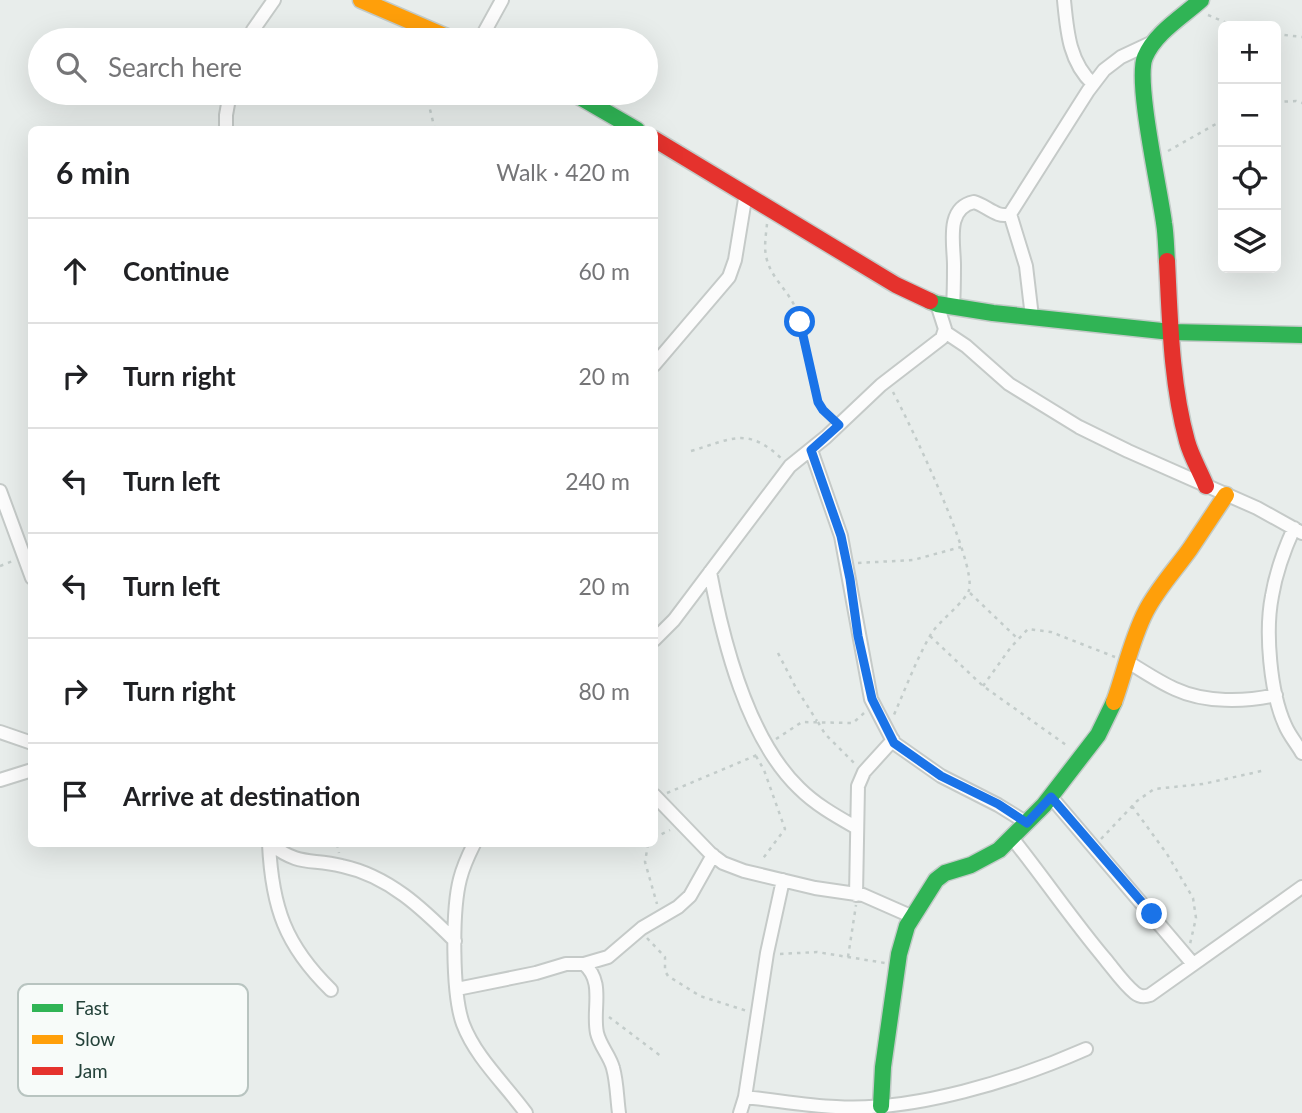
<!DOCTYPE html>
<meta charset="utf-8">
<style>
body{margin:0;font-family:Lato,sans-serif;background:#f2f2f2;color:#202124}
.controls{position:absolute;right:21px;top:21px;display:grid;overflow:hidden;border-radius:10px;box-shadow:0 7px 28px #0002}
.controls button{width:63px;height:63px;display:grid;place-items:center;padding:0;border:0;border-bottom:2px solid #e0e0e0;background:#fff;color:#202124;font:35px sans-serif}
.stop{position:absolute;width:21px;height:21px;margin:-16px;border:5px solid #1a73e8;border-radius:50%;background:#fff}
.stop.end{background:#1a73e8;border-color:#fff;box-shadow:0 2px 7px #0008}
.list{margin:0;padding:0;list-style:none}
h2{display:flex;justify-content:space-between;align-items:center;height:91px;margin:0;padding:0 28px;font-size:30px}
h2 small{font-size:23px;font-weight:400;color:#757577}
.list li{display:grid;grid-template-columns:46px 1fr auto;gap:21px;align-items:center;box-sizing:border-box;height:105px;padding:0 28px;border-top:2px solid #e0e0e0}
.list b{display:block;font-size:26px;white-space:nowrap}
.list em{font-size:23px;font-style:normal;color:#757577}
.icon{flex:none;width:38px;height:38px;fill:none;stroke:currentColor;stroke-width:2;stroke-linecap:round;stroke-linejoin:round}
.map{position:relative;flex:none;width:1302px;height:1113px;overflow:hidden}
.search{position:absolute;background:#fff;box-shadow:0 7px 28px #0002;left:28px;top:28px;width:630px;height:77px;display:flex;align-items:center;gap:18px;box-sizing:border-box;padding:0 24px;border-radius:38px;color:#757577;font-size:26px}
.panel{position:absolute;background:#fff;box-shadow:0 7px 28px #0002;left:28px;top:126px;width:630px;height:721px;border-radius:10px}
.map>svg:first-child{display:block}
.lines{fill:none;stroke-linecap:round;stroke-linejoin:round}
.street-casing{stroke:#c5cac8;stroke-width:16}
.fast-casing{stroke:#c3cbc8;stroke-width:19}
.slow-casing{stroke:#c3cbc8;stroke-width:19}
.jam-casing{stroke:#c3cbc8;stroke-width:19}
.path{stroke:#c3ccca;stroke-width:2.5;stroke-dasharray:3.5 5;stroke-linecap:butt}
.street{stroke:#fcfcfc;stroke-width:12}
.fast{stroke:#30b455;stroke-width:16}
.slow{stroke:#ff9f0a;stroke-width:16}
.jam{stroke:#e5322d;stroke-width:16}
.route{stroke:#1a73e8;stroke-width:9}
.key{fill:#f7fbf9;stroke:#b8c4c0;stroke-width:2}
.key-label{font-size:19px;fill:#24423a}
</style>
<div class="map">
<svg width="1302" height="1113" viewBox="0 0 1302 1113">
<rect width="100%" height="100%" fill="#e8edeb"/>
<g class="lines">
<g class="street-casing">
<path id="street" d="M1064,0C1067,31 1069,62 1093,84
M249,40L253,30L274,0
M480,40L502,0
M226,130V115L230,93
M1010,214L1026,266L1032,317
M953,306C954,292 954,279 954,265C954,244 945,208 974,202C986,205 997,219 1010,214L1088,91L1104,70L1121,57L1153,42
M945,332L966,346L1009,384L1079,427L1128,451L1257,508L1302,533
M654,365L729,277L735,260L746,193
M811,450L841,536L871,699L894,743L941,776L998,805L1027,823
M0,491L32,578
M1294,528C1284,550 1276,572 1272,596C1265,631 1270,692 1285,725C1289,735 1297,744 1302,753
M710,572C723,641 747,738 799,788C816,805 836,816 857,828
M654,640L674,620L790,466L826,437L881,385L942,338L945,329L937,304
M1128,662C1143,671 1159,682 1175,689C1205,703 1245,702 1276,695
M0,732L32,743
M0,780L32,770
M654,795L711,854L723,863L744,871L815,888L863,895L913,917
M1051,797L1193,964
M1012,838C1044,878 1073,921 1106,960C1115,971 1124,984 1135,993C1140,997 1144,997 1150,995L1302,887
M269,844C272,907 285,945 331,990
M270,844C301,867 309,858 342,866C389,876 423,909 455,941
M474,844C469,854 463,867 460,879C452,910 452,994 463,1024C476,1058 505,1084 526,1113
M856,895L858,786L864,772L893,740
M584,964L608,957L642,928L678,907L690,896L713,855
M457,989L536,973L566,964H584C605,982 592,1009 597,1033C600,1046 610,1056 613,1068C617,1082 617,1099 619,1113
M745,1097C775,1100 806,1106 836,1107C913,1112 1016,1080 1086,1049
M740,1113L745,1097L767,953L783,880"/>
</g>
<g class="fast-casing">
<path id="fast" d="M573,93L637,130
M1167,261C1166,248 1166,235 1164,223C1160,191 1135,81 1145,57C1155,33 1182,17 1201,0
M930,301L937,304L993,313L1171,332L1302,335
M881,1106L883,1067L899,954L907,926L936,880L945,873L971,865L999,850L1044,805L1098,735L1114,702"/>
</g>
<g class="slow-casing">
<path id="slow" d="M361,0L454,40
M1114,702C1125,672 1131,640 1146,611C1158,588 1175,570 1190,549C1202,531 1214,513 1226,495"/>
</g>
<g class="jam-casing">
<path id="jam" d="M654,139L896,285L930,301
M1167,261C1170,320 1171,383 1187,441C1191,456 1200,471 1206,486"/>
</g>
<path class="path" d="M1208,15L1234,26
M1276,34L1302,37
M426,93L435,130
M1276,102L1296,101L1302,103
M1168,151L1223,120
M767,224C766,234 764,246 766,256C770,277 787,289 795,307C811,341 805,393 831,418
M893,392C909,422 977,562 969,590C966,601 939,621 931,634C916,660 905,690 893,717
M691,451C732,439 747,426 782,459
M858,563L913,560L961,547
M0,566L13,561
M970,593L1018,639
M930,636L983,686L1069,747
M778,653L796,688L817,721
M983,686L1011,647L1028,629L1051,632L1115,657
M818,722L825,734L854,763
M776,739L802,722L853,723L864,713
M756,756L764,770L785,829L761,861
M667,793L757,755
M1132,806L1167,854L1193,898L1196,918L1190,944
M654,838L670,830
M1101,839L1137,801L1154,789L1203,784L1266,770
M337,844L339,853
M648,844L645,862L657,904
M647,938L665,957V971L668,976L700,996L747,1011
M780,954L817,952L885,963
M848,957L856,905
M609,1017L662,1057"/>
<use href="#street" class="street"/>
<use href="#fast" class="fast"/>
<use href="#slow" class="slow"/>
<use href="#jam" class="jam"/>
</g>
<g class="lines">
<path class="route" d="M800,322L818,402L823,410L839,425L811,450L841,536L850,579L858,636L872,699L894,743L941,776L998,804L1027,823L1051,797L1152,914"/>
</g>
<rect x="18" y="984" width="230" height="112" rx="10" class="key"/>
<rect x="32" y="1004" width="31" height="8" fill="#30b455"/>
<rect x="32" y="1035" width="31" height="9" fill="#ff9f0a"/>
<rect x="32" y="1067" width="31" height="8" fill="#e5322d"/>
<g class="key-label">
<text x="75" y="1015">Fast</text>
<text x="75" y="1046">Slow</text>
<text x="75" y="1078">Jam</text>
</g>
</svg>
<div class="controls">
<button>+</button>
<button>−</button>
<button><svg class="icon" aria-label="locate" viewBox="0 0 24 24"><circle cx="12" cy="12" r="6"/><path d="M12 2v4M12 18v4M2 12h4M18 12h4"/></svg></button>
<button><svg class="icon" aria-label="layers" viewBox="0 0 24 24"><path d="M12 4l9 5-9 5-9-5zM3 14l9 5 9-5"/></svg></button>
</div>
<div class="stop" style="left:800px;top:322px"></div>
<div class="stop end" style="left:1152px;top:914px"></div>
<div class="search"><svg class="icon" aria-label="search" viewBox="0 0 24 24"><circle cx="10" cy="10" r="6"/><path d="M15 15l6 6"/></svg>Search here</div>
<section class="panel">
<h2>6 min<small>Walk · 420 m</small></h2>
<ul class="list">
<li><svg class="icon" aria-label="ahead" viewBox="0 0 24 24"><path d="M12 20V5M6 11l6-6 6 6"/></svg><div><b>Continue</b></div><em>60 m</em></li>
<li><svg class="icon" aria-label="right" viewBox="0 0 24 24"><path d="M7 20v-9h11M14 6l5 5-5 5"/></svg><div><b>Turn right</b></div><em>20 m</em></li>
<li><svg class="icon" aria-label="left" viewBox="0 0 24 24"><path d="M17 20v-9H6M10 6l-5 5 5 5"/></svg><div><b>Turn left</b></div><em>240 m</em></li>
<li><svg class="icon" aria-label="left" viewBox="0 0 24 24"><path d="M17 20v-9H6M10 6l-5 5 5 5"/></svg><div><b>Turn left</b></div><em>20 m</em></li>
<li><svg class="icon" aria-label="right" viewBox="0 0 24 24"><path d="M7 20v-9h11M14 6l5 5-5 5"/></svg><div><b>Turn right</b></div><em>80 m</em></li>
<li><svg class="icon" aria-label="arrive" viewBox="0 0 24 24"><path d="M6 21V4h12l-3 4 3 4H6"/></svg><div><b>Arrive at destination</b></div></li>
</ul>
</section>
</div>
